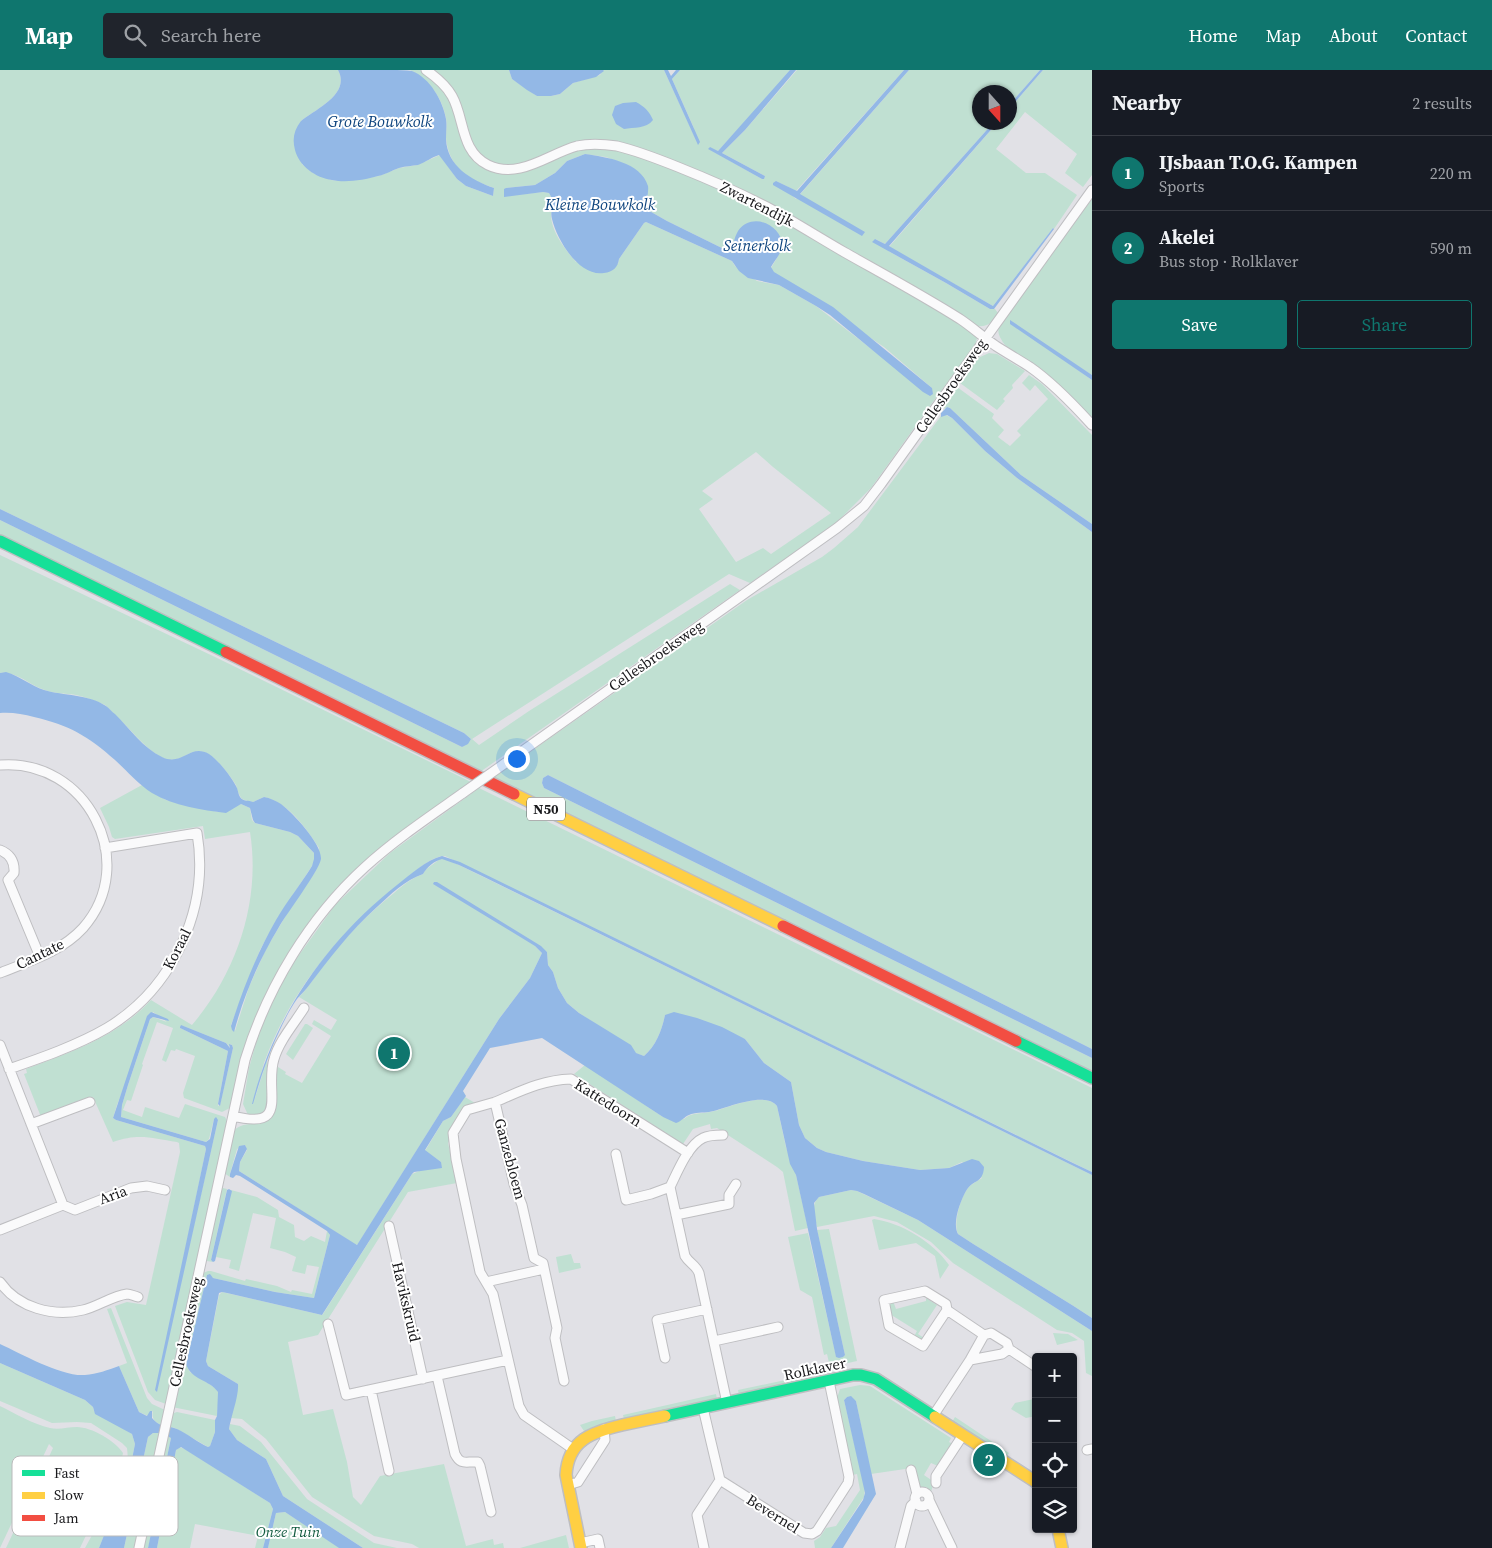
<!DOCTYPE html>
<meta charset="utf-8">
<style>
body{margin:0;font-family:"Source Serif 4",serif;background:#20242c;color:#f1f3f6}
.controls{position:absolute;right:15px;bottom:15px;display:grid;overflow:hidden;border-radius:5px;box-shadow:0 1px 4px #0004}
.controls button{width:45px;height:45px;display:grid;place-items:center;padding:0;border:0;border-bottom:1px solid #363941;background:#171b24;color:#f1f3f6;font:25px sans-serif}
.compass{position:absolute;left:972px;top:15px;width:45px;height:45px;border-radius:50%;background:#171b24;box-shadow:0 1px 4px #0004;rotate:159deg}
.you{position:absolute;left:516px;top:688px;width:18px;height:18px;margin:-12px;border:4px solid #fff;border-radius:50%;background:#1a73e8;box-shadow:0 0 0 8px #1a73e833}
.badge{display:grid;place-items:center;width:32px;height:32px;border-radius:50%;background:#0f766e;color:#fff;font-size:16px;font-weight:700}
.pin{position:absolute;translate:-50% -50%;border:2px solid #fff;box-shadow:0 1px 5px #0006}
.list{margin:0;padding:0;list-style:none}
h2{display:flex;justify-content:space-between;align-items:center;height:65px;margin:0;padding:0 20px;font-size:21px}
h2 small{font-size:16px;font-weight:400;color:#9ea1a6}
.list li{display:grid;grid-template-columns:32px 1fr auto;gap:15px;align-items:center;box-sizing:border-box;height:75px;padding:0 20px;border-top:1px solid #363941}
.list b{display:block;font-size:19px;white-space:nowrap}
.list p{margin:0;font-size:16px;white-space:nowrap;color:#9ea1a6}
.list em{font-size:16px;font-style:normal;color:#9ea1a6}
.actions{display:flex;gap:10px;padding:15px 20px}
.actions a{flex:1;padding:11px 0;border:1px solid #0f766e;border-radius:5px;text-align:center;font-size:18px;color:#0f766e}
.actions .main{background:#0f766e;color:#fff}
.icon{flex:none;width:28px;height:28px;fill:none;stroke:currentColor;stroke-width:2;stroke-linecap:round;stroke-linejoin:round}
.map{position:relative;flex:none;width:1092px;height:1478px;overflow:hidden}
header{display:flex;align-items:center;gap:30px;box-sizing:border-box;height:70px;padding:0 25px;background:#0f766e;color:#fff}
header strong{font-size:24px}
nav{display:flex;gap:28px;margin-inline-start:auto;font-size:18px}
.search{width:350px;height:45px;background:#20242c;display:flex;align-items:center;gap:12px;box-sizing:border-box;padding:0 18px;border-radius:5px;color:#9ea1a6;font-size:19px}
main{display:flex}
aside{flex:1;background:#171b24}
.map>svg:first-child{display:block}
.green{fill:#c0e0d2;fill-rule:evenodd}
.water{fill:#93b8e6}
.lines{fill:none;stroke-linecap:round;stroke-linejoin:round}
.street-casing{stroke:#bebec1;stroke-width:11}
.fast-casing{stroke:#bebec1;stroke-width:14}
.slow-casing{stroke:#bebec1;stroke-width:14}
.jam-casing{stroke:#bebec1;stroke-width:14}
.street{stroke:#fafafb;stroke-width:9}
.fast{stroke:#16e098;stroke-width:11}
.slow{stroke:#ffcf43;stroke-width:11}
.jam{stroke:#f24e42;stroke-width:11}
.street-bridge-casing{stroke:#bebec1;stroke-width:11;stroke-linecap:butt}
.street-bridge{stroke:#fafafb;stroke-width:9}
.labels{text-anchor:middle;stroke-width:4;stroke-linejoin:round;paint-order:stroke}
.shield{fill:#fff;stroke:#5e5e60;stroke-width:1}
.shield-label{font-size:14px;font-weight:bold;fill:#19191c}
.street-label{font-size:15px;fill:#19191c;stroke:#fff}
.park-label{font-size:15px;font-style:italic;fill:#135c40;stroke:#fff}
.water-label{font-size:16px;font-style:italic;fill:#0e447e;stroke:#fff}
.key{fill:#fff;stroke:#bababb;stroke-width:1}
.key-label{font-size:14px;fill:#19191c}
</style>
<header>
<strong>Map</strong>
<div class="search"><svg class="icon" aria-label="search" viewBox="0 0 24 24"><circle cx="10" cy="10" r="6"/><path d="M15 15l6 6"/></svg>Search here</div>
<nav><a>Home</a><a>Map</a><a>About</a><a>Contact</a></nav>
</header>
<main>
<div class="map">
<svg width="1092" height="1478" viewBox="0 0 1092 1478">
<rect width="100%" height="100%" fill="#e1e1e6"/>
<path class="green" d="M0,0H338C351,24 316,39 301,51L302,94L313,103L331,110L341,111L379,106L399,98L417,95L440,85L457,109L466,116L493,126L494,118C484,114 474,111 466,105C454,97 447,82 446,68C446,61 447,55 446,48C442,27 429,10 410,0H420L443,19L453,36L463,72L467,81L473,89L491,100L550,90L579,80L593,78L613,79L647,88L722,119L775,146L907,220L974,262L977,268L975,276L935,329L871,418L834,455L750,513L729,504L472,669L479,675L529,641L730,514L740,520L480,702L0,467V450L462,677L471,669L464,663L0,439ZM585,84L606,87L630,96L648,117L646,139L667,151L732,183L778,186L771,198L773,202L884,277L932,318L878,284L816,236L779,215L757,211L735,196L732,191L646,152L644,153L619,189L618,194L576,192C565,179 552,163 551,146C551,135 556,134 549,123L543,122L504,126L506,118L535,115L555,103L567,91ZM756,382L773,397L831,443L771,484L763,478L736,492L699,439L713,429L702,421Z
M431,0H509L512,9L537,26H551L560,24L573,13L600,5L603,0H664L698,74L693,56L672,9L680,0H792L718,81L709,79L762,109L765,106L722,83L745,60L797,0H904L796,121L776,111L796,129L909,0H1040L1010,34L1009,22H979V52L993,53L885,174L875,169L890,182L946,213L990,239H995L998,243C992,252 989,257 977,256L765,133L601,71L533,91L512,95L499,94L489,91L482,87L470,72L460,37Z
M1043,0H1092V105L1083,117L1065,103L1077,84L1025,42L996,79L1026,103H1045L1077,125L1054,159L1053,158L993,236L889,177L997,53L1009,52L1010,38Z
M1092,129V305L1073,293L1061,288L1092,310V352L1056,313L1005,275C1000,268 996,262 1000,254C1005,243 1016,233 1024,223C1046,191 1069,160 1092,129Z
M989,283L997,284L1025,301L1012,315L1013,318L1003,329L1005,331L997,340L960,313L978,288Z
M1029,305L1042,314L1092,365V454L1021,405L950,338L947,337L945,339L943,337L957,317L994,344L992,348L1004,360L998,367L1010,376L1021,365L1017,361L1048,329L1035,315L1030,321L1022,313Z
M946,345L952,348L985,381L1017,408L1092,462V979L548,705L543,708L542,713L544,718L1092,988V1001L493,708L747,530L822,487L834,478L858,457L941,346Z
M0,485L215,587L471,712L355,801L265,927L230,1038L222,1042L184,1028L183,1023L195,986L176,979L175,981L171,980L166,992L162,990L173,958L157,952L142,994L143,995L131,1031L127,1030L123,1040L142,1047L145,1037L179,1048L185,1034L225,1047L227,1051L168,1332L166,1334L155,1330L148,1322L115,1236L127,1232L146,1235L180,1082L179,1073L177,1072C152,1068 138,1063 113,1072L93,1027L41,1047L24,1004L27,1003L26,999C71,982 117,967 151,930L192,955C237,902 261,831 250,762L205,769L203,756L115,769L112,767L109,757L100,738L142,715L152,722L166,730L218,742L241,734L250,738L252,750L255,753L290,762L298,766L314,783V792L312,796L277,849L260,880L231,955L235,961L249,917L266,879L294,832L315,802L319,778C306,758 289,733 264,727L253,732C249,731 242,731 240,726C238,723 237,719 236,715C229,704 219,691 208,684C190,673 181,698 161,687C143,677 131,659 116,646C112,642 109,638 105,635C96,631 85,627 76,625C65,623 53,624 42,619C28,614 16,601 0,603ZM153,942L167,952L153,947L150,949L128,1015L122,1035L121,1047L206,1072L209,1069L214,1049L218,1050L156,1321L206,1079L205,1076L116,1050L113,1048L117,1035ZM183,956L226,973L231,978L230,974L232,975L233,978L220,1035L218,1036V1034L228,981L180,958Z
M479,718L1092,1018V1102L445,786C433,785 413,803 403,811C342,860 291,918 264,993C260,1006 257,1021 253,1034L267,990L270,1026L266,1041L255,1047L248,1045L243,1034L249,998L261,955L281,910L312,867L335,835L390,783Z
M440,789H445L459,795L1092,1105V1248C1048,1219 1002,1193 958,1164C953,1154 960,1130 966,1121C969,1115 977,1111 982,1108L962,1092L949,1098L920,1100L863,1091L826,1082L817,1078L805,1068L799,1055L791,1012L764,993L745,969L665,945C662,960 656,976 644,986L635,983L596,954L579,943L567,933L558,918L553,902L548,895L547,882L535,876L542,883L530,908L499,949L358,1174L356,1175L239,1101L240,1092L247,1080L245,1075L237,1079L230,1104V1107L224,1103C226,1093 230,1069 234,1061C243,1048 268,1061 276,1037C278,1030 275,1024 275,1017C275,1011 276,1004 276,998L278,997L286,1002L285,1004L302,1013L331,966L312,954L314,950L331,960L337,950L299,927C309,917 316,905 324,894C345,867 368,844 394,823C403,815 412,808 423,804L425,800Z
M305,954H307L313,958L293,990L286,984Z
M585,995L663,1047L684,1049C692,1042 700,1044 710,1042C726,1039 765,1020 777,1036L786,1077L796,1105L808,1158L795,1161L783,1102L777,1097L717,1058L711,1059L710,1054L693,1059L683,1074L574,1004Z
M465,1027L475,1033L448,1073L457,1113L408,1122L318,1265L288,1272L303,1345L333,1339L347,1392L353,1427L361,1435L380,1406L444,1394L466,1476L493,1469L494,1475L503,1473L504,1478H419L412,1474L374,1466L312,1427L266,1369L242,1349L231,1348L238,1314L208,1296L206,1291L219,1225L222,1222L322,1245L323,1244L412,1104L441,1092L425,1081L443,1051L451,1047Z
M223,1118L227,1119L211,1190L213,1192L207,1191L205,1189L221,1119Z
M231,1120L257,1127L278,1140L279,1147L294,1155L295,1167L304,1171L311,1166L325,1172L327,1161L330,1165L314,1228L275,1222L213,1208L207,1205L186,1294L190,1302L217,1319L219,1325L217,1346L172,1337L203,1203L208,1201H211L245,1211L246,1209L277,1216L291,1222L292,1220L312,1224L319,1197L307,1195L305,1204L292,1201L296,1187L285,1182L270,1178L276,1148L253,1143L239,1201L229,1198L231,1190L216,1187Z
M851,1120L857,1121L918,1150L1092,1261V1306L1086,1303L1084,1271L1072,1263L1057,1260L953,1193L931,1172L897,1152L874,1146L817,1157C815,1146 810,1135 819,1127Z
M874,1149C902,1153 933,1172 949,1195L940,1209L935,1186L916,1173L879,1180L872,1150Z
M829,1159L857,1291L830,1297L827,1284L824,1285L812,1227L800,1220L788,1167L808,1163L836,1286L845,1285L817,1160Z
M571,1184L574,1193H580L581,1198L559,1203L556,1187Z
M926,1228L937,1235L918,1264L924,1268L922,1271L913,1268L917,1261L893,1246L891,1247L888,1235L890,1233L893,1231L896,1239L926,1231Z
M111,1238L147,1328L152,1334L165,1340L162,1356C156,1352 151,1350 153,1341L148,1346L139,1342L119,1296L127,1293L107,1239Z
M1053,1263L1068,1264L1078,1270L1057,1275Z
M0,1293L85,1330L93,1337L94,1341L132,1364L135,1374L122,1439L110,1450L99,1478H85L97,1456L118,1431L128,1389L127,1378L122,1373L91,1353L77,1352L52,1353L0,1331Z
M823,1302L824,1306L739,1325L738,1320Z
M860,1315L870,1316L951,1368L949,1372L953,1374L938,1396L931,1393L924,1405L934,1412L931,1422L926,1417H919L912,1398L871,1404L856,1331L847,1327L844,1330L865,1419L864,1427L831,1478H815L814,1471L820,1467L826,1458L836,1456L860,1420L857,1404L853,1405L836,1326L838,1325L840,1319Z
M716,1324L717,1329L624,1349L623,1345Z
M1034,1329L1036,1346L1026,1348L1011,1339L1015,1333Z
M0,1336C16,1344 33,1354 50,1358C59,1360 68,1357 77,1357C91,1357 116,1371 123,1383L113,1432L92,1453L80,1478H6L53,1378L49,1374L0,1478Z
M177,1342L215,1350V1362L210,1376L208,1377L175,1358L168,1357L171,1344Z
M615,1346L616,1351L595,1356L584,1361L580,1355L592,1351Z
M955,1347L1009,1383L1006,1387L952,1352Z
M230,1354L240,1356L261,1372L307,1429L374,1473L397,1478H363L283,1426L266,1389L237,1370L229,1359Z
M153,1363H161L135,1478H124L148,1367Z
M167,1366L171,1368L150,1470L148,1478H143Z
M179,1377L185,1379L270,1433L273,1439L263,1478H255L258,1466L195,1454L190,1478H157L176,1380Z
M285,1442L340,1478H268L276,1443Z
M566,1465L569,1478H520Z"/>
<path class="water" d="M338,0C356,0 374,0 392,0C398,0 406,0 412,1C430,8 443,31 446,49C447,56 446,62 446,69C447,96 471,110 494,118L493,126L466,116L457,109L439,85C432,87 426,92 418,95C412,96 406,96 399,98C392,100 385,105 378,106C364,110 346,113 332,110C316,108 299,96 295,80C292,69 294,60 301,51C316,39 351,24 338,0Z
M509,0H603L604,1L596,7L573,13L560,24L551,26H537L527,20L512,9Z
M664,0H668L671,6L676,0H680L672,9L700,72L698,75Z
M790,0H796L745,60L722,83L765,106L764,109H762L708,79L710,77L718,81Z
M904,0H909L800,124L865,162L862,166L773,115V113L776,111L797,121Z
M1040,0H1043L1010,38V34Z
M636,32C645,37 649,41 653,50C646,59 634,57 624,59L616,54L612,45L615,36L623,33Z
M993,53H997L889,176L993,236L1053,158L1054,159L994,239H990L946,213L872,172L875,169L885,174Z
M585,84C606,87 641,92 648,116C649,122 646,132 646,139L667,151L732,183C733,175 734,168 738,161C753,140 784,157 782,177C781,184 774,191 771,197L774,202L833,237L932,318L933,324L930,326L923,322L830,245L816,236L779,215L748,208L739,201L732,191L646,152L644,153L619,189C618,197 613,202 604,203C579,207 557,170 552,149C549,137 557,136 549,123L543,122L504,127V119L506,118L535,115L555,103L567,91Z
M1010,250L1092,305V310L1010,254Z
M947,337L950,338L1021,405L1092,454V462L1017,408L985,381L952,348L947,345L941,347V343Z
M0,439L464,663L471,669L468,674L462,677L0,450Z
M6,602C20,606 31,616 44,620C64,626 88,624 106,636C109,638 112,642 115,644C130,659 143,678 162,687C182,697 190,673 209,684C219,691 230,705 236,716C238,719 238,724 240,727C243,732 249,730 253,732L264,727C270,728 276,731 281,734C293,743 322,774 321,789C319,801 287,843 279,857C259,890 244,925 234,962L232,960L231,956C243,919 257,883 276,850C287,831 301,814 312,796L314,789V783L298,766L290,762L255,753L253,750L250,738L241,734L226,743C202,740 174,736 152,723C138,714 127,701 115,690C88,666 69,655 34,647C23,644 11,642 0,643V603Z
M548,705L1092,979V988L544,718L542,713L543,708Z
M442,786L460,792L1073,1093L1092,1102V1105L480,805L459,795L442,789C434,791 427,797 423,804C405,810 390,825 377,837C350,861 329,889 307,918C304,922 300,925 297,929C290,939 284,951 279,962C268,985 260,1010 253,1034H252C274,946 326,871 397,815C410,805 426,790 442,786Z
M434,812H437L541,876L547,882L548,895L553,902L558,918L567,933L579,943L631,975L636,983L644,986C656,976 662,960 665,945L674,942L697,948L722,957L745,969L764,993L791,1012L799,1055L805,1068L817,1078L826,1082L863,1091L920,1100L949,1098L972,1089L979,1091L984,1097C983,1114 973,1109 966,1121C960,1132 952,1153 958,1164C1002,1193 1048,1219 1092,1248V1261L918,1150L864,1124L857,1121L851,1120L819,1127L814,1133L817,1159L845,1285L843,1287L839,1288L836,1287L796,1105L790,1094L777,1036C765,1020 725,1039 709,1042C703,1043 695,1042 689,1045C684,1047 682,1051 676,1053L663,1047L542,968L490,978L463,1021L466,1026L451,1047L443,1051L425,1080L441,1092L442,1098L414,1102L412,1104L322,1245L227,1223L222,1222L219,1223L206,1291L208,1296L238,1314C239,1326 231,1346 229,1359L237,1370L266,1389L283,1426L363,1478H339L285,1442L276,1443L268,1478H263L273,1439L270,1433L181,1377L176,1380L157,1478H148L171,1368L161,1363H153L148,1367L124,1478H99L110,1450L122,1439L135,1374L132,1364L95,1344L93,1337L85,1330L0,1293V1274C22,1284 62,1307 85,1305C97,1304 108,1300 119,1296L139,1342L147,1346L150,1341H152V1348C161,1358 166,1355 177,1359C188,1364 197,1372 208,1377L210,1376L215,1362V1350L217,1346L218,1322C210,1310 191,1310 186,1294L207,1205L210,1204L213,1208L275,1222L314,1228L330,1165L327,1161L240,1106L236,1105L233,1108L230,1107V1104L239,1076L245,1075L247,1079L240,1092L239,1101L357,1175L499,949L530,908L542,883L535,876L433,814Z
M151,942L168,949L169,951L153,947L150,949L128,1015L122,1035L121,1047L206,1072L210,1069L214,1049L216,1047L218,1050L157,1322L155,1320L206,1079L205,1076L116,1050L113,1048L147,946Z
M181,955L226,973L230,978L229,974L232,975L233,978L220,1036L218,1034L228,981L180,958V957Z
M229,1119L232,1121L215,1191L213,1192L211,1190L227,1120Z
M851,1326L856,1331L876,1424L843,1478H831L863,1430L865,1423L844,1330L847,1327Z"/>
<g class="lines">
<g class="street-casing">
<path id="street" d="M426,0C436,7 446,15 452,26C465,49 460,81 488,95C519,110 548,84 577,76C590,73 604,74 617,76C638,81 658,89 678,97C708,109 738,122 767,137C793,151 818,167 844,182C883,204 922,225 960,249C972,257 983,267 996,276C1007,283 1019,290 1030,297C1053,313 1073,334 1092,355
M504,694L837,458L864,436L881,414L1092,120
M0,695C86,688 141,792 83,858C61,882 30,891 0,903
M0,780C10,784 15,791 14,803L8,810L40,887
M0,975L63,1135
M9,999C41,988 78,975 107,958C173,918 210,839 197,763L105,778
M495,1032C521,1021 542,1010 571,1009L688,1083
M233,1046C291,1061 264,1021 274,989C279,971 294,954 304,938
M31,1054L90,1032
M723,1065C717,1065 709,1065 703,1068C688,1075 677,1103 670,1117L685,1186C689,1193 696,1195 699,1203L727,1333
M616,1084L626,1130L651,1124L670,1117
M676,1145L729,1134V1125L736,1114
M389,1156L423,1309
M0,1160L63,1135L75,1140L131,1118L147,1116L165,1120
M0,1212C18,1238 53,1247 83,1240C97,1237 112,1226 127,1224C130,1224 134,1226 138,1227
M486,1212L544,1199
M925,1221L946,1234L947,1240L923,1276L889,1256L884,1230Z
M947,1240L984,1265L991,1263L1007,1273L1009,1279L1036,1297
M328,1254L346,1325L508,1290
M714,1271L778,1257
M665,1288L657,1250L707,1239
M970,1290L1002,1284L1009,1279
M437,1306L455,1384C461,1396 466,1391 478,1392L480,1396L491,1442
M564,1311L555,1268L557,1258L543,1193L534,1188L522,1135L514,1114L495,1032L467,1040L453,1063L456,1089L480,1202L493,1224L519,1336L524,1345L573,1379
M371,1320L389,1401
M703,1338L720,1410L697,1445L704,1478
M933,1346L970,1290L984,1265
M1087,1380L1092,1379
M911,1400L917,1424
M720,1410L804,1463L812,1464L817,1461L848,1413L849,1407L829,1311
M936,1413V1406L963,1365
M568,1415L578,1412L605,1370L604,1359
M915 1429a7 7 0 1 1 14 0a7 7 0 1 1-14 0Z
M929,1430L952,1478
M580,1473L598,1469L600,1478
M139,1478L245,990C267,918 309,848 365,797C396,769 429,747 463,723
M900,1478L911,1436L916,1431"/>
</g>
<g class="fast-casing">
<path id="fast" d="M0,471L226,582
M1016,971L1092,1008
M665,1346L853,1305H861L876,1309L935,1347"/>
</g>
<g class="slow-casing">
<path id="slow" d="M514,724L783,856
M935,1347L1036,1412
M1058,1459L1062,1478
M581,1478L566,1405C568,1370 592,1362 622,1355C636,1352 650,1349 665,1346"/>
</g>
<g class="jam-casing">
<path id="jam" d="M226,582L514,724
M783,856L1016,971"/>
</g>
<use href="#street" class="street"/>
<use href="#fast" class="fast"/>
<use href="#slow" class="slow"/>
<use href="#jam" class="jam"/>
<g class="street-bridge-casing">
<path id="street-bridge" d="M463,723L504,694"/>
</g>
<use href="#street-bridge" class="street-bridge"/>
</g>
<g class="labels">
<rect class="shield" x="527" y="727.5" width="38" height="23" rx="4"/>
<g class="shield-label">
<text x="546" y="744">N50</text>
</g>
<g class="street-label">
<text transform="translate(757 134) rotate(27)" y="5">Zwartendijk</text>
<text transform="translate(951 316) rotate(-55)" y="5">Cellesbroeksweg</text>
<text transform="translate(656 586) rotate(-35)" y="5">Cellesbroeksweg</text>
<text transform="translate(177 879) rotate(-63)" y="5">Koraal</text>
<text transform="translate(40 884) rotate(-26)" y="5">Cantate</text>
<text transform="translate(608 1033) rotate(32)" y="5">Kattedoorn</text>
<text transform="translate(510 1089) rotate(75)" y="5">Ganzebloem</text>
<text transform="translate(113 1125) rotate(-20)" y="5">Aria</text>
<text transform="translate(406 1232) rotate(77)" y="5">Havikskruid</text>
<text transform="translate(186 1262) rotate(-78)" y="5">Cellesbroeksweg</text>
<text transform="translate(815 1299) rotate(-12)" y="5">Rolklaver</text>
<text transform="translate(773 1444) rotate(32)" y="5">Bevernel</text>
</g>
<g class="park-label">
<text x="288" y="1467">Onze Tuin</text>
</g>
<g class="water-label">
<text x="380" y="57">Grote Bouwkolk</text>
<text x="600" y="140">Kleine Bouwkolk</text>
<text x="757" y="181">Seinerkolk</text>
</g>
</g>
<rect x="12" y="1386" width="166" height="80" rx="8" class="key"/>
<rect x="22" y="1400" width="23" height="6" fill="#16e098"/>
<rect x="22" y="1422" width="23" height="7" fill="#ffcf43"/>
<rect x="22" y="1445" width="23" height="6" fill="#f24e42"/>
<g class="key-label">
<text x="54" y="1408">Fast</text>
<text x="54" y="1430">Slow</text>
<text x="54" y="1453">Jam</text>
</g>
</svg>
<div class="controls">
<button>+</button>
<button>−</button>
<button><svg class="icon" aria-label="locate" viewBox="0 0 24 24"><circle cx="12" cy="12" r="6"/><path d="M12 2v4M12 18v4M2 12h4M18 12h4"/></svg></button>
<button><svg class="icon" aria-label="layers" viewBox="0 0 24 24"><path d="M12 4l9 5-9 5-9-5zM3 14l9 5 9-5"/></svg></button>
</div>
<svg class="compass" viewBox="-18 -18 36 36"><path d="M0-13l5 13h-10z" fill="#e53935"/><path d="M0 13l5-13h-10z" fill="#9ea1a6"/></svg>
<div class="you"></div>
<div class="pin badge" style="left:394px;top:983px">1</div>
<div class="pin badge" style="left:989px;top:1390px">2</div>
</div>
<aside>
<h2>Nearby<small>2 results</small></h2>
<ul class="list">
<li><span class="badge">1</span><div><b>IJsbaan T.O.G. Kampen</b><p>Sports</p></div><em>220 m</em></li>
<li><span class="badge">2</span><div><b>Akelei</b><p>Bus stop · Rolklaver</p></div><em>590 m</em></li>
</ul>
<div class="actions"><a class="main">Save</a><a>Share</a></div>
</aside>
</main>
